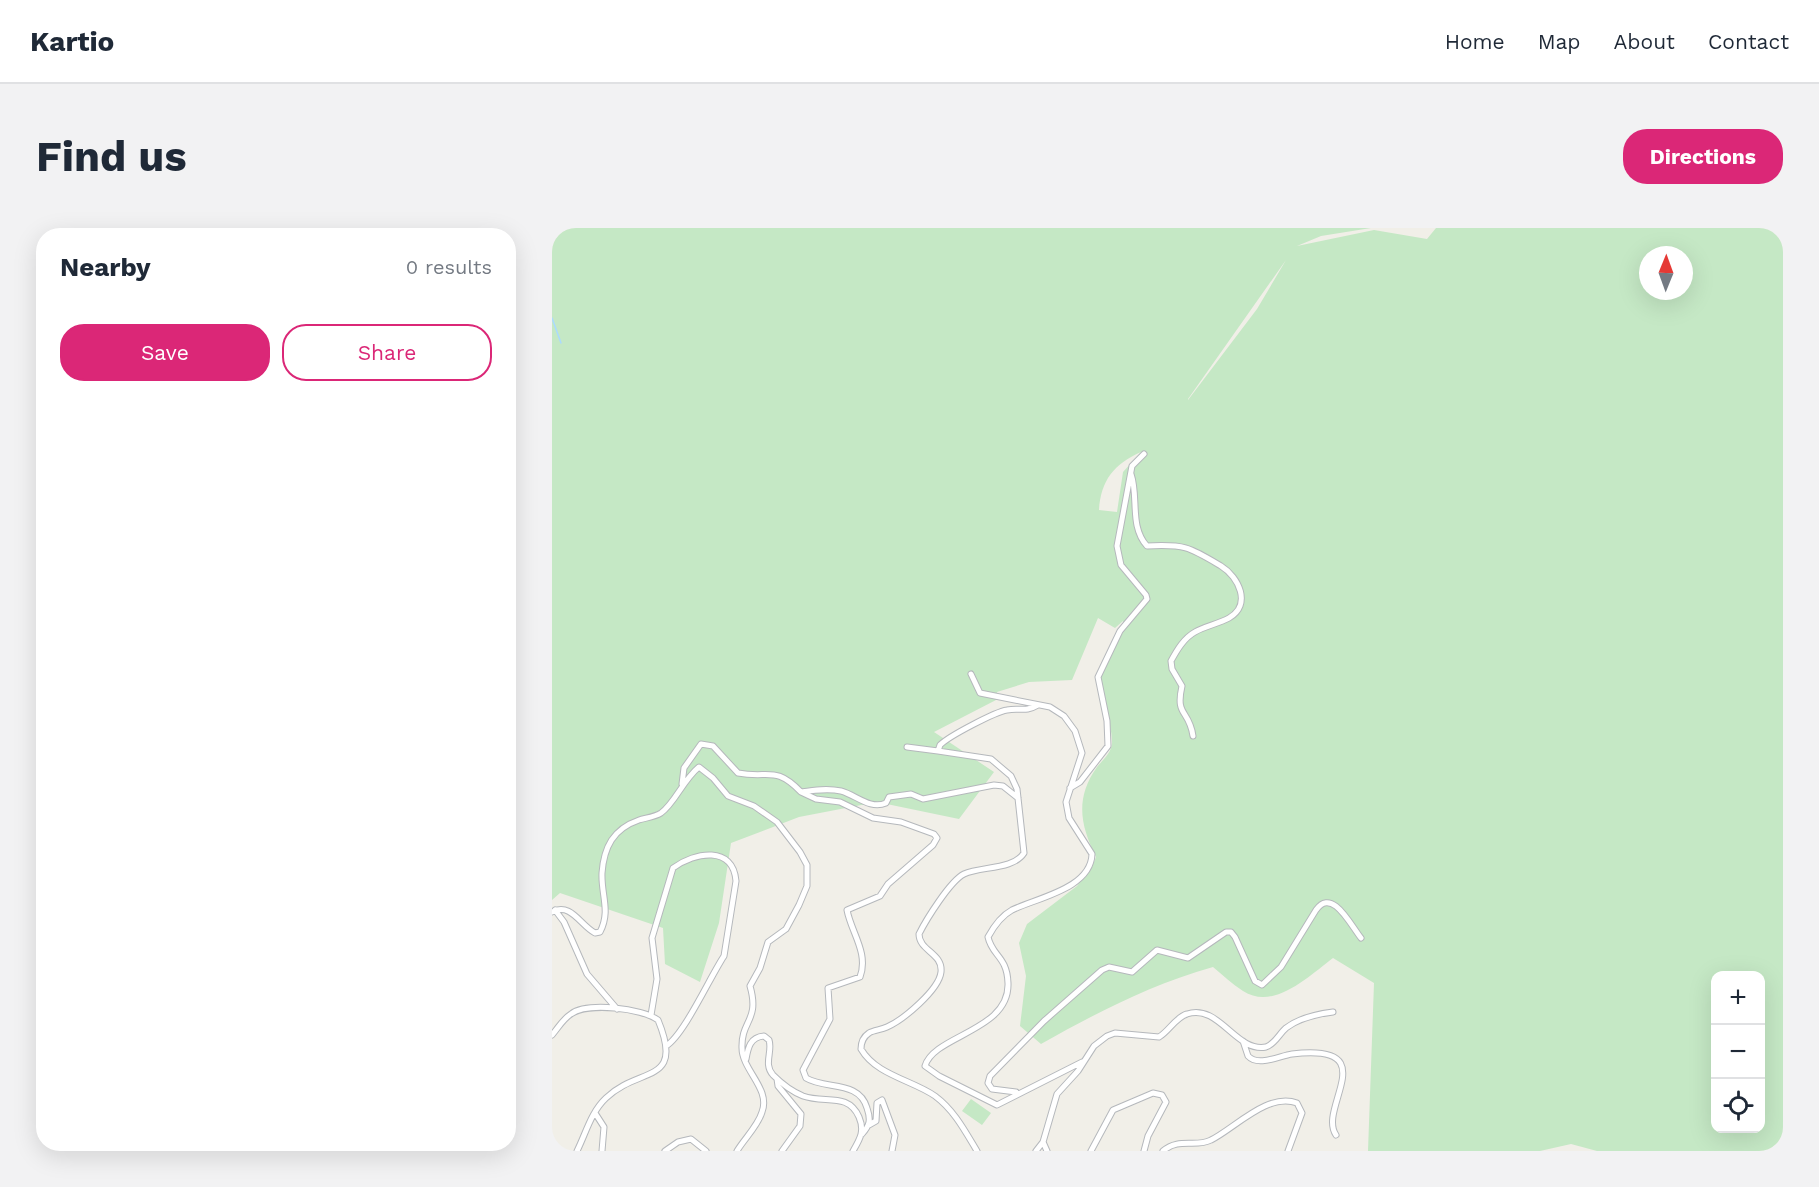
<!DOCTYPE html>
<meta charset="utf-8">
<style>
body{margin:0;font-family:"Work Sans",sans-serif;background:#f2f2f3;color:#1f2937}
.controls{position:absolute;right:18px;bottom:18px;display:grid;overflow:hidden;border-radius:12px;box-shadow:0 6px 24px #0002}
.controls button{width:54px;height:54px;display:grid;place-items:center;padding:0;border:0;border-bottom:2px solid #e0e1e3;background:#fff;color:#1f2937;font:30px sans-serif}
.compass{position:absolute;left:1087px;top:18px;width:54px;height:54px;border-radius:50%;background:#fff;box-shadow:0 6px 24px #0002;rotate:1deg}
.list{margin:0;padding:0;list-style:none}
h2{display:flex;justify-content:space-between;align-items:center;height:78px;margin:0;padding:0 24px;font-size:26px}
h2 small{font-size:20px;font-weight:400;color:#747a83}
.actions{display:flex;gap:12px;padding:18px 24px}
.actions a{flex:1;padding:14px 0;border:2px solid #db2777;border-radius:24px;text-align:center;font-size:21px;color:#db2777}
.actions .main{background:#db2777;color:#fff}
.icon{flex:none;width:33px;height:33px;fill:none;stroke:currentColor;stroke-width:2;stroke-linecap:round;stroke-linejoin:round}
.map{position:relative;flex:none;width:1231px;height:923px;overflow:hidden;border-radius:24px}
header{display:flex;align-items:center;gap:36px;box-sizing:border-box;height:84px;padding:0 30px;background:#fff;border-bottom:2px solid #e0e1e3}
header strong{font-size:28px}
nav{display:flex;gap:33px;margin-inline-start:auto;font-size:21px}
.intro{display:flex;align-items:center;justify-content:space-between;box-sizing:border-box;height:144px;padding:0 36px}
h1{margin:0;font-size:42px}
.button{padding:15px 27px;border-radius:24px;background:#db2777;color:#fff;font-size:21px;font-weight:700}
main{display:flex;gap:36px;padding:0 36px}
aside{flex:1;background:#fff;border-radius:24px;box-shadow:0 6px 24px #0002}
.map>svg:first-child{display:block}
.green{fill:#c5e8c5;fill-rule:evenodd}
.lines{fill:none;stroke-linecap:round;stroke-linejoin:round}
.stream{stroke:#aadaff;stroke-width:1.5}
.street-casing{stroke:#b5b8bc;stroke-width:7}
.street{stroke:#fff;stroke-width:5}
</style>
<header>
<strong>Kartio</strong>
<nav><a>Home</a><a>Map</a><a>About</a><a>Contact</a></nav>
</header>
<div class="intro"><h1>Find us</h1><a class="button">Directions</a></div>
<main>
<aside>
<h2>Nearby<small>0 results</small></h2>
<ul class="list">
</ul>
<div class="actions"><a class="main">Save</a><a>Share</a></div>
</aside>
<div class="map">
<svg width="1231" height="923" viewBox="0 0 1231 923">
<rect width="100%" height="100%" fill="#f1efe8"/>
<path class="green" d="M0,0H819L769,8L745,18L822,2L875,11L884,0H1231V923H1045L1019,916L988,923H816L822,755L781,730C757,748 722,783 691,763C680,756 671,747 661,739C598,757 546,784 489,816L468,798L474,748L467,715L475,696L525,658L540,639L544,629C528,597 523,570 545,539C550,533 559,525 560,516C561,494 546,469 549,448C553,429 572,413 571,393L563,400L546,390L520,452L477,454L445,464L444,472L382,504L442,544L407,591L325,574L247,589L179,615L167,695L148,754L113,736L111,700L8,665L0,672ZM1096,27H1132V63H1096ZM734,32L705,81L636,172V171ZM589,224L571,244L565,284L547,282C549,252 562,236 589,224ZM1164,748H1208V900H1164Z
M419,871L439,885L430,897L410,883Z"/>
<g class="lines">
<path class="stream" d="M0,90L9,115"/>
<g class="street-casing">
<path id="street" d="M579,246C587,269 577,298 595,318C633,316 637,319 669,338C687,349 700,377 677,390C666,396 653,398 643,404C632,410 625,422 619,433L620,441L630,458C623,489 637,481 641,508
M419,446L428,465L498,479L512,488L523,503L530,525L514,574L517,590L540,626C539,661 484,670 460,682C449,688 442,698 436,709C440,728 455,728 456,755C458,803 382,807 373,838L387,848L445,877L530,834
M355,519L386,523
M130,556L132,540L149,516L161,518L186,545C217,551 223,537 249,564C262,562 276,560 289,563C304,567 318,582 334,575L337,569L359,566L371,571L442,557L451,558L466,570
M518,560L528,554L556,518L555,493L546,449L568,403L595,371L594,367L569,337L565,318L580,238L592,226
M249,564L264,571L288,574L321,590L349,594L382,606L385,610L381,617L336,656L328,668L295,682C299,704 317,725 308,749L276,760L278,791L251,842L254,850C274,862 307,852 315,880C319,892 318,897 310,906
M3,682L12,694L35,746L65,781
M0,684C19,674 28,697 43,705L48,704C59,683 49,667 50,645C52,619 61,601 87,592C93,590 103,589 109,585C123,575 131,552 147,539L161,550L176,568L202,578L225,594L248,624L255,637V658L247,677L234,701L216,714L208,740L198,758C208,793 189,792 190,820C190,842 219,861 210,884C206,898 192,911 185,923
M99,787L105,751L100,710L121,640C143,624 181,617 184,653L172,728C158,749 132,807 114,818
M0,807C6,800 11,791 19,786C35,774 90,780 106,792C133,857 87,838 54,870C39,884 34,905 25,923
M691,813L696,828C706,839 727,828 740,826C834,815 765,880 784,907
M194,831C196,820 198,809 212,808L217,812C221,823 211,836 221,847C229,855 241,864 251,868C273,876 296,864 307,889C313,903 308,911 301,923
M225,851L226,858L249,886L248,898L230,923
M464,864L440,861L436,855L438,848L492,793L550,742L557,739L580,744L605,722L636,730L674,704H679L683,709L703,753L710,757L729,739L764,682C780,659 798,696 809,710
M43,885L52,899L50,923
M317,897L324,893L325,875L330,872L343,907L340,923
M113,923L126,914L139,911L154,923
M425,923C413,903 402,882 383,868C360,852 324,847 309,821C309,815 311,809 317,805C322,802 329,802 335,799C351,792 387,762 389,744C391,725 367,723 367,706C374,692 398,653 412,646C429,638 461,642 472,625L465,561L459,548L439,531L386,523L388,517C397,508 443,484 455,482C469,479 472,485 486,477
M484,923L491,914
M495,923L491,914L505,866L526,843L542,818L555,808L563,805L607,809C617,803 624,789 635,786C667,775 684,825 714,819C723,816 727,806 734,800C747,790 765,786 781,784
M539,923L561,882L601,865L610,867L614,874L596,908L592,923
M611,923C627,909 644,920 659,912C683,900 716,864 745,875L750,885L736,923"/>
</g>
<use href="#street" class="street"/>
</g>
</svg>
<div class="controls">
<button>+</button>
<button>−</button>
<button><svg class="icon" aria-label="locate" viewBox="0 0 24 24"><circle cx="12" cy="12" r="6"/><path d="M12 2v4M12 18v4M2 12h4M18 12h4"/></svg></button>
</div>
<svg class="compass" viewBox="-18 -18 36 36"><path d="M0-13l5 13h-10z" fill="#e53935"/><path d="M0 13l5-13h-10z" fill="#747a83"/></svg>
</div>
</main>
